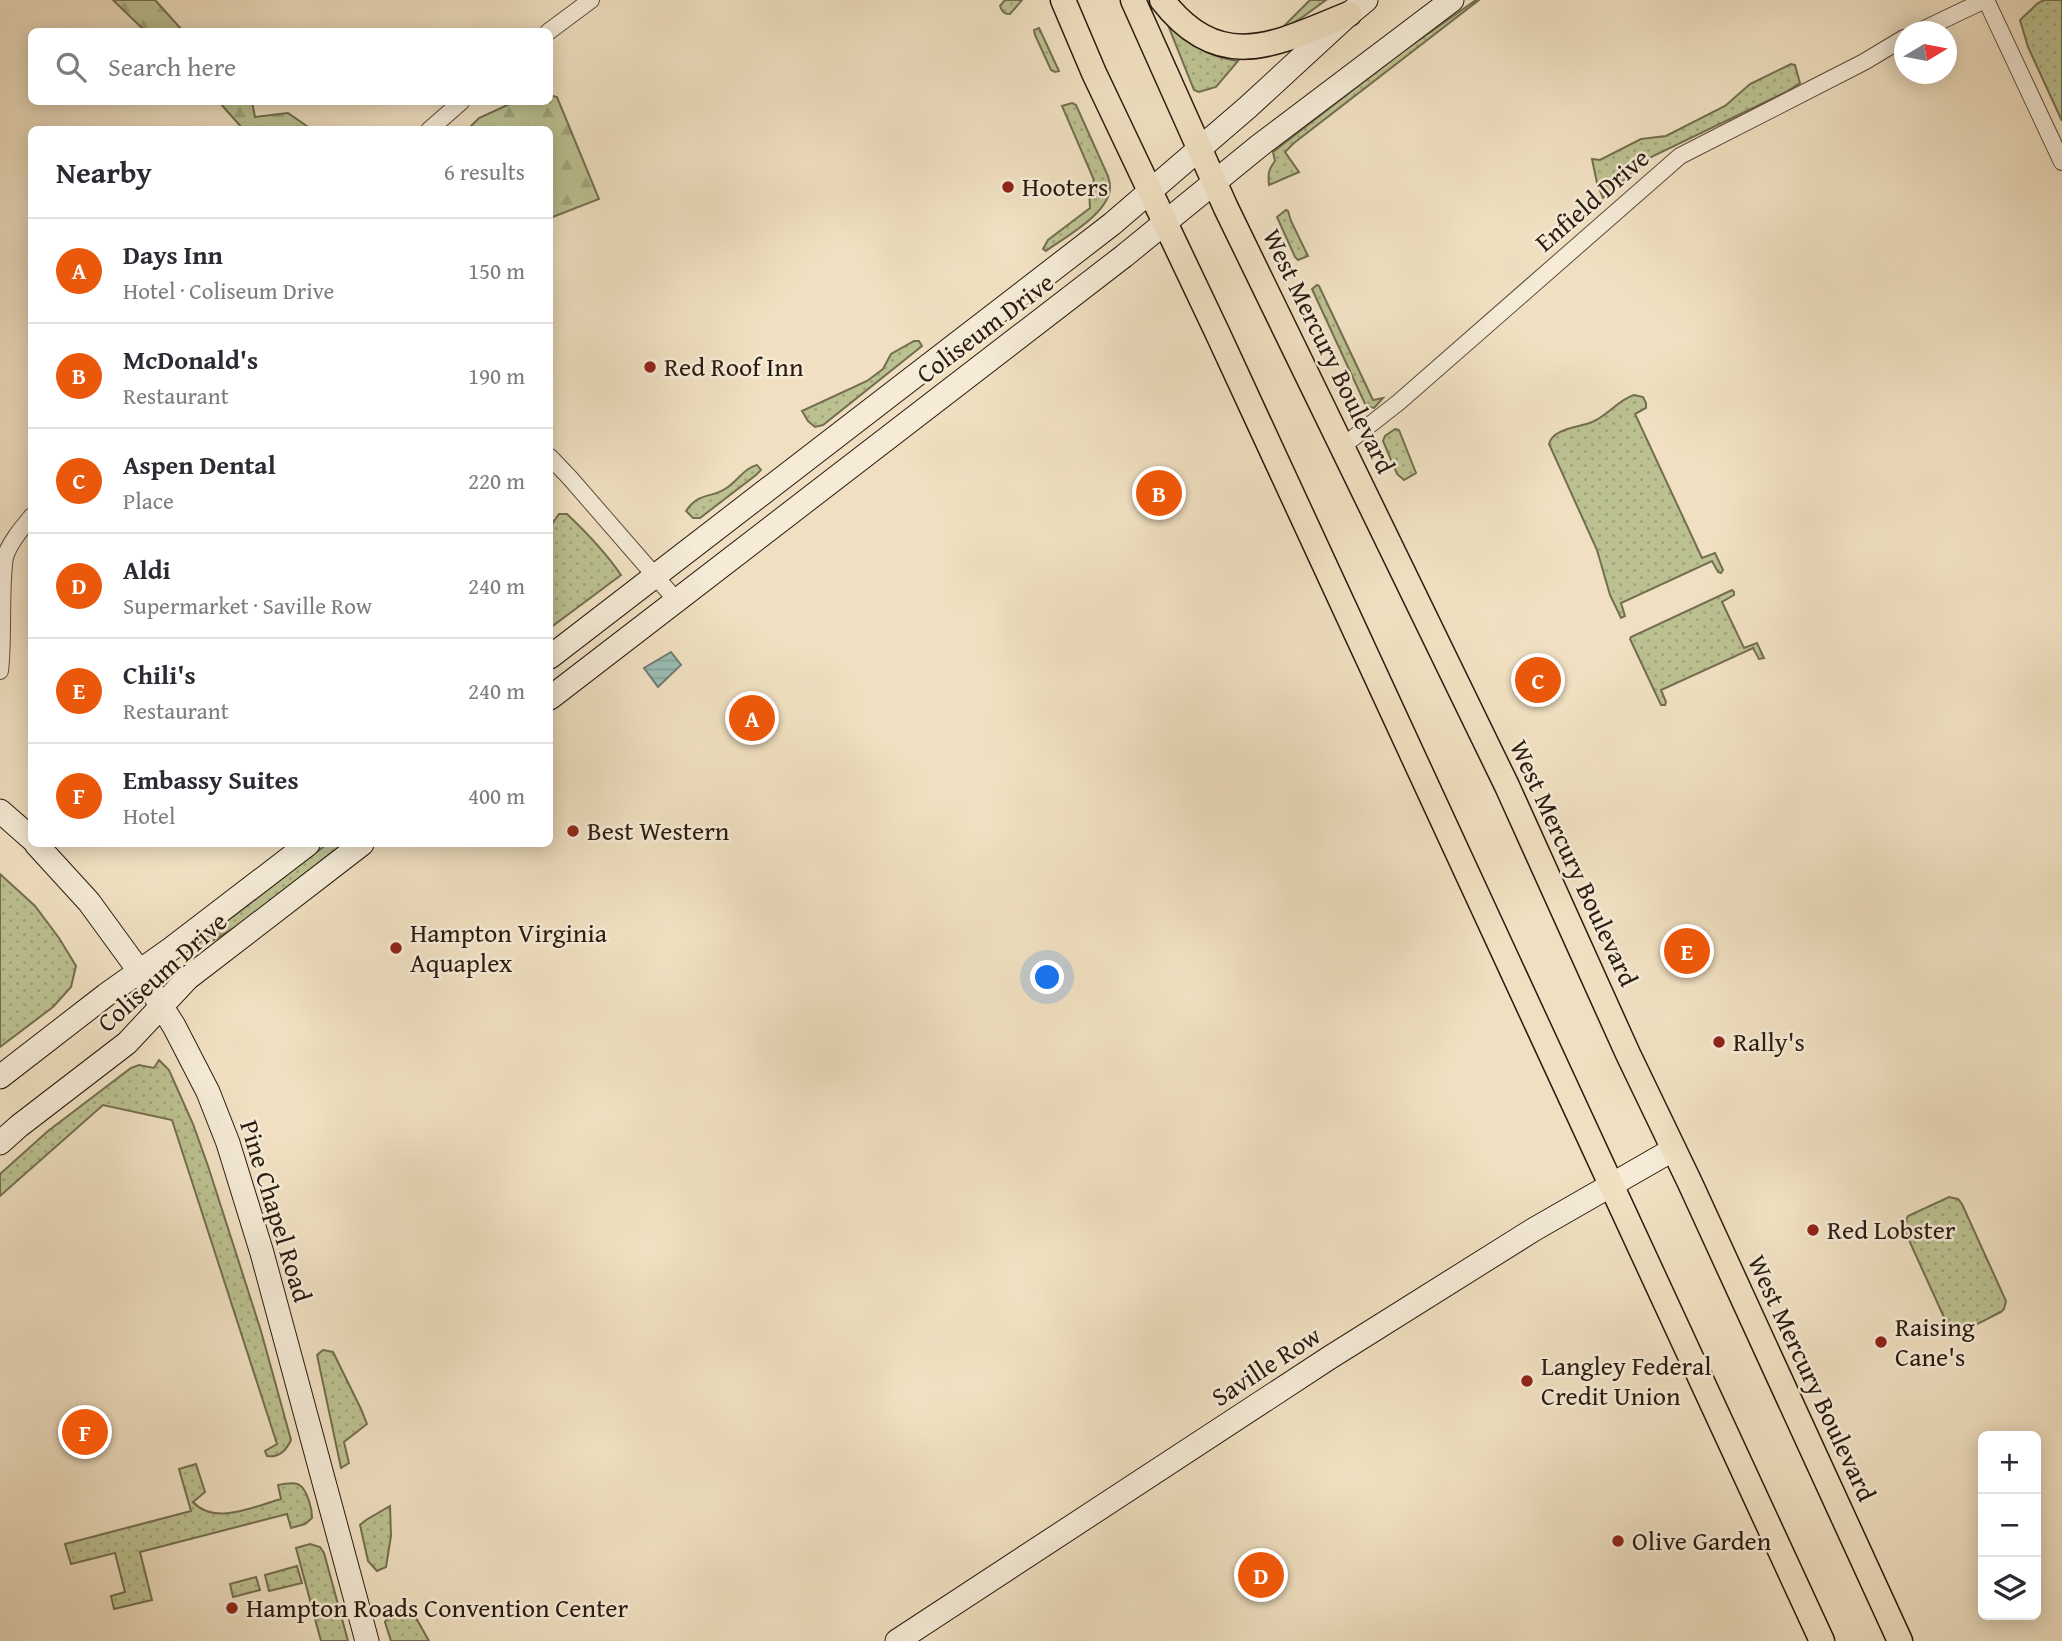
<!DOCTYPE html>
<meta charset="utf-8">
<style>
body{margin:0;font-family:"Gentium Book Plus",serif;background:#f2f2f3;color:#2b2b33}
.controls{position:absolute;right:21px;bottom:21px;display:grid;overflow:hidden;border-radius:10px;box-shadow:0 4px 18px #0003}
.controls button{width:63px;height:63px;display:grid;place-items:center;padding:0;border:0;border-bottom:2px solid #e1e1e2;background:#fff;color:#2b2b33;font:35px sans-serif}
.compass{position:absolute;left:1894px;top:21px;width:63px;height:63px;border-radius:50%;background:#fff;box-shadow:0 4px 18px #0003;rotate:80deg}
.you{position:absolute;left:1048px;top:978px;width:24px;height:24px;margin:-18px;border:5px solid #fff;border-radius:50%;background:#1a73e8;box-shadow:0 0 0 10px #1a73e833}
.badge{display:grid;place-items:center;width:46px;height:46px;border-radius:50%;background:#ea580c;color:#fff;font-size:23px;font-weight:700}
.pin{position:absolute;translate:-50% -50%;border:4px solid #fff;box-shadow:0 2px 7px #0006}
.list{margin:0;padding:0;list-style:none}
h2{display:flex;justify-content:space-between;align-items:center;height:91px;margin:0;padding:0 28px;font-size:30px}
h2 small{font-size:23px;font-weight:400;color:#7c7c81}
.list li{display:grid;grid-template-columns:46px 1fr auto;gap:21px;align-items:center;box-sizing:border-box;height:105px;padding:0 28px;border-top:2px solid #e1e1e2}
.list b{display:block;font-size:26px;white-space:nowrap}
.list p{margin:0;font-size:23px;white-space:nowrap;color:#7c7c81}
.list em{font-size:23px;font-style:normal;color:#7c7c81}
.icon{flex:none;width:38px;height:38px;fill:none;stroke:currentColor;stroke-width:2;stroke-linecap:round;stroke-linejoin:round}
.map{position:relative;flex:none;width:2062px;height:1641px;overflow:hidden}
.search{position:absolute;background:#fff;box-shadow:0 4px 18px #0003;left:28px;top:28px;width:525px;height:77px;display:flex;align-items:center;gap:18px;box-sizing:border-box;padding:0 24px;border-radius:10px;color:#7c7c81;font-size:26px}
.panel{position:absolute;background:#fff;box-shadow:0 4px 18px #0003;left:28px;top:126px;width:525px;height:721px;border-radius:10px}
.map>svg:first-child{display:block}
.grass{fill:url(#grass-dots);stroke:#736e50;stroke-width:2}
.forest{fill:url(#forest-firs);stroke:#736e50;stroke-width:2}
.water{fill:url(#water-rules);stroke:#6d7c74;stroke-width:2}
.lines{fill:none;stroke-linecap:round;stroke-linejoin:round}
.street-casing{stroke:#5c4c3c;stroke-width:18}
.secondary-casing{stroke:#2a1b10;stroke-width:25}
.primary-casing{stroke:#2a1b10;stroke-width:27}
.street{stroke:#f5ebd7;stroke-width:16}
.secondary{stroke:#f5ebd7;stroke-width:23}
.primary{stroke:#f0e0c1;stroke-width:24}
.poi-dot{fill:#8f2418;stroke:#f5ebd7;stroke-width:2.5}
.labels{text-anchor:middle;stroke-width:5;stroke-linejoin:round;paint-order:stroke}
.poi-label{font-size:26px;fill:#2a1b10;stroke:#f5ebd7;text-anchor:start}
.street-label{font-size:26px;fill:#2a1b10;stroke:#f5ebd7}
</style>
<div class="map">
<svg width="2062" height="1641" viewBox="0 0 2062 1641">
<defs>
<pattern id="grass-dots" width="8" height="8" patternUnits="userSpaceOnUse" patternTransform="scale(1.75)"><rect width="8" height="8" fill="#bcc191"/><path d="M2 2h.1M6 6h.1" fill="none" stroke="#a2a57c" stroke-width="1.8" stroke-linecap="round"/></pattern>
<pattern id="forest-firs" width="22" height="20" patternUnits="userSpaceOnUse" patternTransform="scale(1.75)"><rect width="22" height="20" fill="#bcc191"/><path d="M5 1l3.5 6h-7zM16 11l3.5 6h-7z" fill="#a2a57c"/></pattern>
<pattern id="water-rules" width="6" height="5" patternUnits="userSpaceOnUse" patternTransform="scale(1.75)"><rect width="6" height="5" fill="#9abdb6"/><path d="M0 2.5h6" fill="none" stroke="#85a29b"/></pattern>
</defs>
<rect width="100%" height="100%" fill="#f0e0c1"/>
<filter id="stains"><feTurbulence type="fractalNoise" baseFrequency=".00286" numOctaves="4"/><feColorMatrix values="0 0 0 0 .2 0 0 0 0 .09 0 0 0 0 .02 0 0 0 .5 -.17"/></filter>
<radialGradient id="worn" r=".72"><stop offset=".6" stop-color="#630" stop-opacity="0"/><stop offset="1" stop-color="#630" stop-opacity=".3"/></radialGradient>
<path class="grass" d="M1005,0H1022L1010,14C1004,14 1002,12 1000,6Z
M1310,0H1326L1300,19L1280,30Z
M1476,0H1479L1294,143L1285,152L1299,172L1269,185C1268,174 1268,170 1275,161L1273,152L1402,52Z
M2044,0H2062V121L2028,47L2020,20L2038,3Z
M1168,25C1195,44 1203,56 1238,61L1216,87L1199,92L1194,90Z
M1039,28L1059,71L1055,72L1051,70L1035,35L1034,30Z
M1791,64L1795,65L1800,83L1786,92L1651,157L1603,198L1597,183L1592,159L1600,160L1641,139L1666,136L1725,106L1750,84Z
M1072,103L1076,105L1108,176C1109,179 1110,183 1110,187C1110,213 1065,237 1046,251L1043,249L1048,240L1090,208L1089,190L1094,180L1062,106Z
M1286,210L1288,211L1291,221L1308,256L1298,260L1295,257L1277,217Z
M1317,285L1319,286L1373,400L1383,398L1374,408L1366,406L1312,289Z
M914,341H919L922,346L823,425L815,427L808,421L802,411L867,381L883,369L891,354Z
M1634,395L1643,397L1646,403V408L1635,414L1702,558L1715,553L1723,570L1721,573L1718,572L1712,561L1621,603L1625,616L1621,618L1610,595L1597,550L1549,444C1553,428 1578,428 1592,422C1607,416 1618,400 1634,395Z
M1395,429L1399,430L1416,473L1404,480L1397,474L1383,441L1385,436Z
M757,465L761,470L756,475L700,518H693L686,511C699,492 711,498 725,489C737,482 744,468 757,465Z
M559,514H567C587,533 606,553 621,575L550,628V527Z
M1732,590L1734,592V595L1722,602L1744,648L1757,643L1764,658L1759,659L1753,648L1661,690L1666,702L1665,705H1661L1630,639L1631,637Z
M327,844H335L339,848L249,919L202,947L193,950L192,948Z
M0,874L35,906L59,938L76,966L71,987L53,1007L0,1047Z
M159,1060L169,1070L193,1124L208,1166L261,1331L291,1440C286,1451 279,1458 267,1456L265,1451L277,1444L172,1120L103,1105L0,1196V1174L48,1131L131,1068L139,1065L154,1068Z
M1949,1197L1958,1199L1962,1204L2006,1301L2004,1309L2001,1312C1987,1318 1963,1336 1948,1326L1903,1227L1908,1216Z
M323,1350L333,1352L361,1409L367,1424L344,1442L349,1463L341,1468L317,1355Z
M196,1464L205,1492L193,1502C215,1526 255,1506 281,1499L278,1485C297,1481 303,1482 309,1501C311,1507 312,1512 312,1518L305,1524L291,1528L287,1514L140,1552L152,1600L114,1609L111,1596L125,1592L115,1553L71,1564L65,1544L191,1511L179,1469Z
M390,1506L391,1536L386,1567L377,1571L368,1561L360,1525L366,1520Z
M310,1544L320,1547L324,1553L348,1641H321L296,1548Z
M297,1566L302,1583L269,1591L265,1575Z
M256,1577L260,1590L233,1597L230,1584Z
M400,1609L415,1616L429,1641H391L385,1622L390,1613Z"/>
<path class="forest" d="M113,0H155L183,31H145Z
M550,95L557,97L599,199L550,218V130L468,129L479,118L514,102H550Z
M219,102H252L255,117L288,113L311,129H243Z"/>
<path class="water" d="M671,652L681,665L658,687L644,668Z"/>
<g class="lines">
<g class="street-casing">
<path id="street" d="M1986,0L2062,162
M548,32L591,0
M1918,32L1985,0
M429,130L461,102
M1343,446L1399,402L1680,156L1864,62L1904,38
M550,457L570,478L676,600
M0,671C4,637 0,587 5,557C10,542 22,528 32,516"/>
</g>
<g class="secondary-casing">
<path id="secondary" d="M550,657L1112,224L1248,107L1349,14L1366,0
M550,698L1124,256L1259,146L1452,0
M0,811L32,839
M36,844L89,902L140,972L174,1026L208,1092L228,1143L262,1253L367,1641
M0,1077L106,995L171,949L308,844
M0,1143L19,1126L127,1043L188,978L362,844
M897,1641L1329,1358L1533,1230L1674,1149"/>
</g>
<g class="primary-casing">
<path id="primary" d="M1063,0L1094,73L1217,332L1822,1641
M1133,0L1226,208L1507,786L1628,1054L1690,1183L1900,1641
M1162,0C1221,76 1277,43 1349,14"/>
</g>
<use href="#street" class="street"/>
<use href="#secondary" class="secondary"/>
<use href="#primary" class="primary"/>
</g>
<g class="poi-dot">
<circle cx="1008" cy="187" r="7"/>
<circle cx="650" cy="367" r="7"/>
<circle cx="573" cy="831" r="7"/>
<circle cx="396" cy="948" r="7"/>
<circle cx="1719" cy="1042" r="7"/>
<circle cx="1813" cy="1230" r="7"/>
<circle cx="1881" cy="1342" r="7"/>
<circle cx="1527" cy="1381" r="7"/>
<circle cx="1618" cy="1541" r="7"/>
<circle cx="232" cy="1608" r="7"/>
</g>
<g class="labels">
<g class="poi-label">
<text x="1022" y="196">Hooters</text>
<text x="664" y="376">Red Roof Inn</text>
<text x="587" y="840">Best Western</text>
<text x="410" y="942">Hampton Virginia<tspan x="410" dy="30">Aquaplex</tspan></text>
<text x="1733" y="1051">Rally's</text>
<text x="1827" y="1239">Red Lobster</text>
<text x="1895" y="1336">Raising<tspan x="1895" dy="30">Cane's</tspan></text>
<text x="1541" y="1375">Langley Federal<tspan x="1541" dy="30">Credit Union</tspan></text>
<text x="1632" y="1550">Olive Garden</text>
<text x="246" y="1617">Hampton Roads Convention Center</text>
</g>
<g class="street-label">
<text transform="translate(1592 200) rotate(-41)" y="9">Enfield Drive</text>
<text transform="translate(985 328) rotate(-37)" y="9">Coliseum Drive</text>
<text transform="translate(1329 351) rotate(64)" y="9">West Mercury Boulevard</text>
<text transform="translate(1574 863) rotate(65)" y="9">West Mercury Boulevard</text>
<text transform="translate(162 972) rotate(-42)" y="9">Coliseum Drive</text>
<text transform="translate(276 1211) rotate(73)" y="9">Pine Chapel Road</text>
<text transform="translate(1266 1366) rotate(-33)" y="9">Saville Row</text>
<text transform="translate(1812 1378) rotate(65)" y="9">West Mercury Boulevard</text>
</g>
</g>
<rect width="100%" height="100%" filter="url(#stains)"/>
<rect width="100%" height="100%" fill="url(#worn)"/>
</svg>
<div class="controls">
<button>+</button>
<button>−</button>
<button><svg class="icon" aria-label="layers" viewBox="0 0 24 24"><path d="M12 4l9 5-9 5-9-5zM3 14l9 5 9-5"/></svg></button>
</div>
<svg class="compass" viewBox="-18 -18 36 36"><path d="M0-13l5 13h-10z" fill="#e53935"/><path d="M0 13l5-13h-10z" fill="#7c7c81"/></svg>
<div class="you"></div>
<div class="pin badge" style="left:752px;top:718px">A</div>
<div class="pin badge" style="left:1159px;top:493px">B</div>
<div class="pin badge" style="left:1538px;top:680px">C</div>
<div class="pin badge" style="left:1261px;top:1575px">D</div>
<div class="pin badge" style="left:1687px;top:951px">E</div>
<div class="pin badge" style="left:85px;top:1432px">F</div>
<div class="search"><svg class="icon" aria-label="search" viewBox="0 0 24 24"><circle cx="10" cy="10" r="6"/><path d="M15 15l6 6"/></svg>Search here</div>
<section class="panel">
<h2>Nearby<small>6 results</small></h2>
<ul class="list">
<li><span class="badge">A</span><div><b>Days Inn</b><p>Hotel · Coliseum Drive</p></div><em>150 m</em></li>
<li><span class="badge">B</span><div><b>McDonald's</b><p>Restaurant</p></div><em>190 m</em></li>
<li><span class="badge">C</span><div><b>Aspen Dental</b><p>Place</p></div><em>220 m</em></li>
<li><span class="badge">D</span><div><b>Aldi</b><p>Supermarket · Saville Row</p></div><em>240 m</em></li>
<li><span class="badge">E</span><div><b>Chili's</b><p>Restaurant</p></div><em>240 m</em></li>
<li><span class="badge">F</span><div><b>Embassy Suites</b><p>Hotel</p></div><em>400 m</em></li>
</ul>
</section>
</div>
